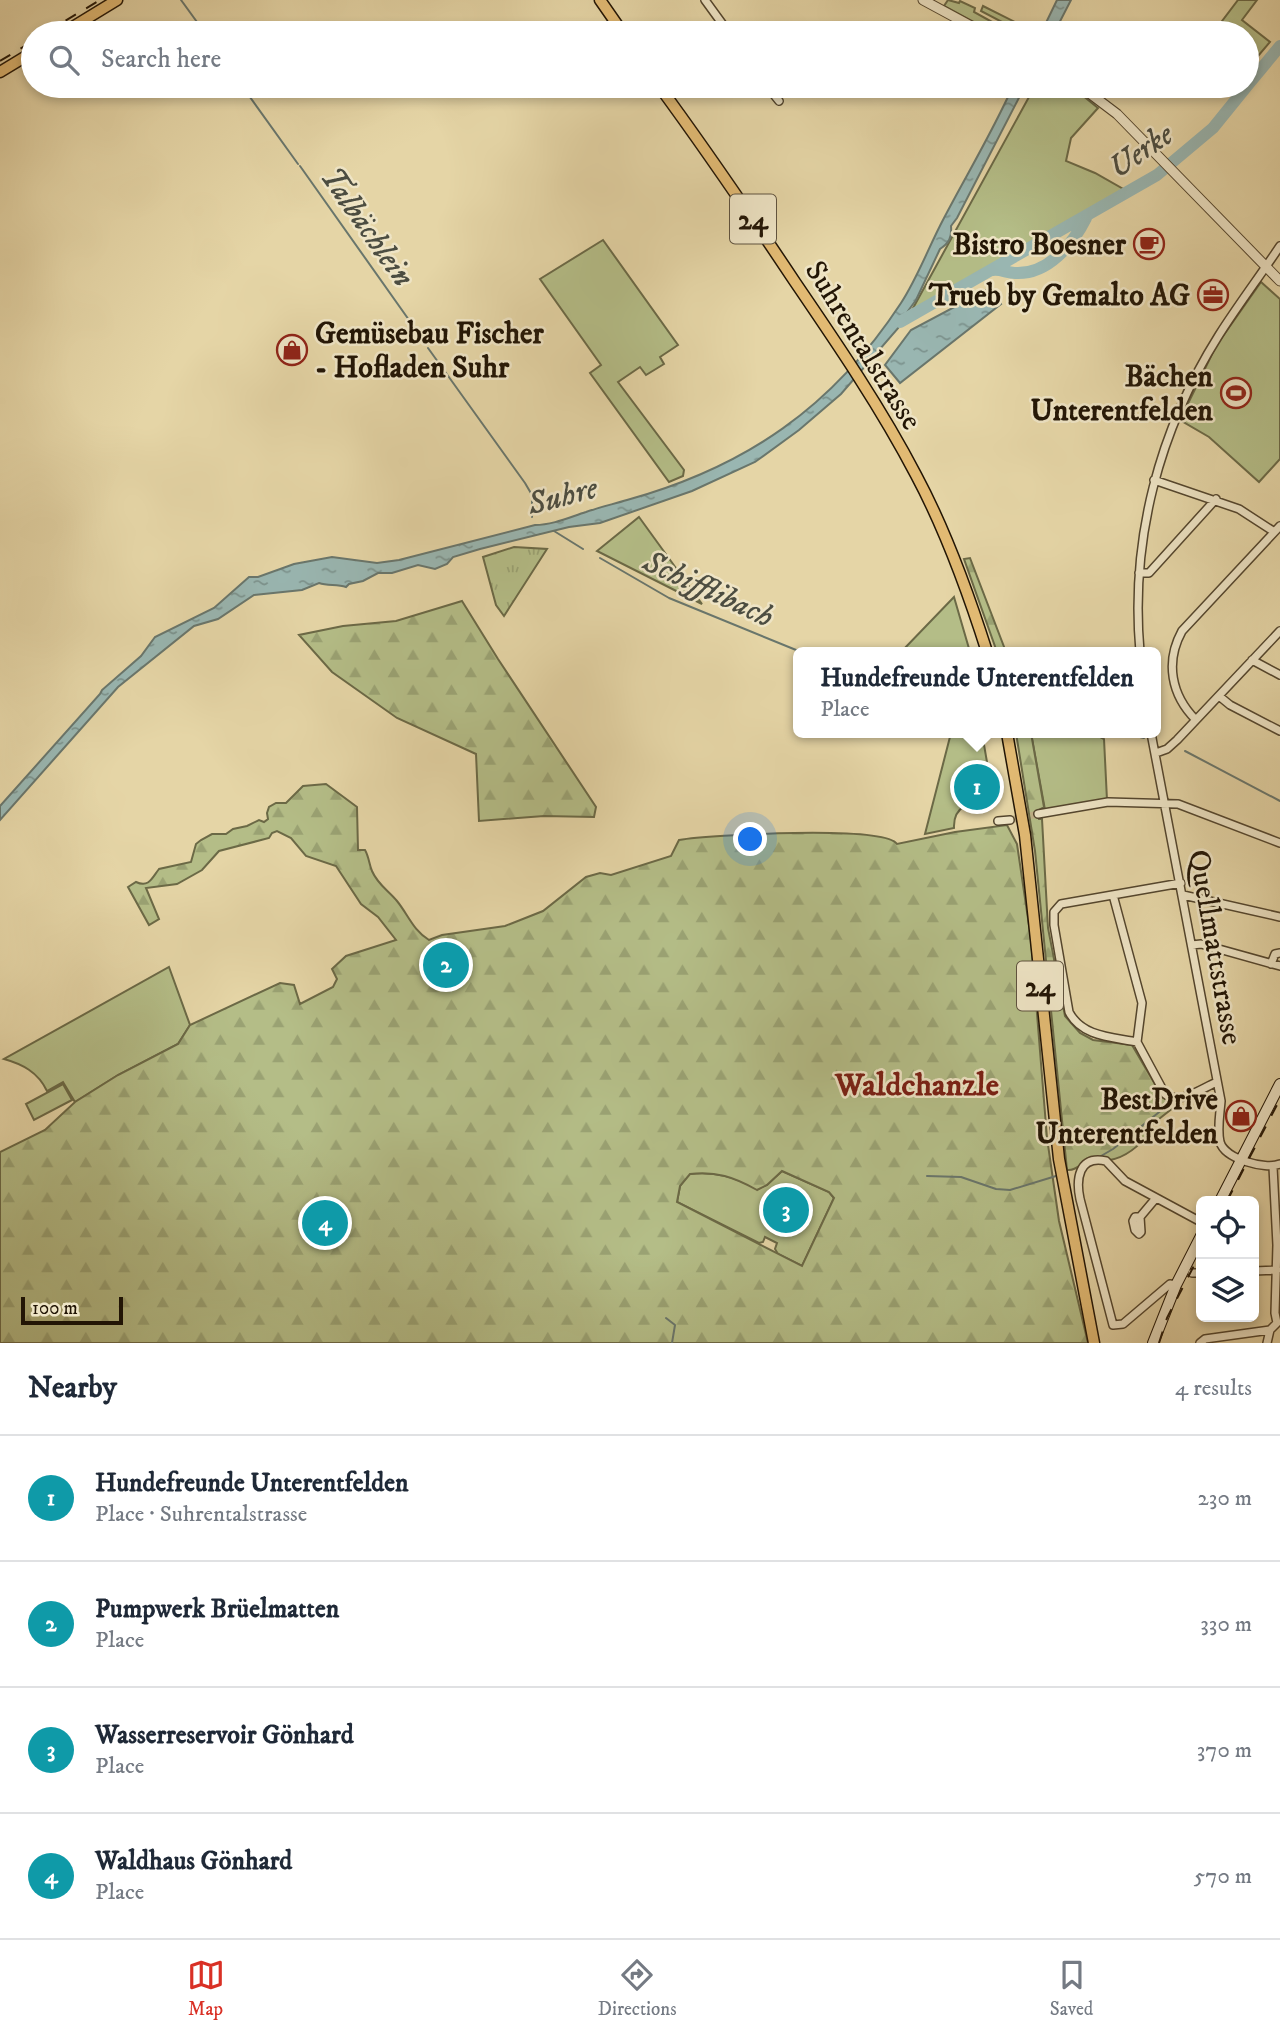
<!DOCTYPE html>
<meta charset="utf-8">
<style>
body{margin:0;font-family:"IM FELL DW Pica",serif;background:#f6f6f7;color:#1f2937}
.controls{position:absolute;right:21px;bottom:21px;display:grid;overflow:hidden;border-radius:10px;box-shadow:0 4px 10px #0003}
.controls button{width:63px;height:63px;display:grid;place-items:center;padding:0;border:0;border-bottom:2px solid #e0e1e3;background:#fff;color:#1f2937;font:35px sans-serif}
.scale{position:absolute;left:21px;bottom:18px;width:102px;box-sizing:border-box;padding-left:7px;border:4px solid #221505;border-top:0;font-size:19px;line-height:24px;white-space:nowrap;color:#221505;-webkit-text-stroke:5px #eee4c5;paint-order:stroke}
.you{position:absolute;left:751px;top:840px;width:24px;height:24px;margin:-18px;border:5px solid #fff;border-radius:50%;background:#1a73e8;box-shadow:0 0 0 10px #1a73e833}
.badge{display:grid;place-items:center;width:46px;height:46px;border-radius:50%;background:#d93025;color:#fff;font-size:23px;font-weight:700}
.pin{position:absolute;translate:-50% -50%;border:4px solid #fff;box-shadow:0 2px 7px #0006}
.popup{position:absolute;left:793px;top:647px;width:368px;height:91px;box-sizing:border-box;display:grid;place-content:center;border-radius:10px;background:#fff;filter:drop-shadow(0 2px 5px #0005);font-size:23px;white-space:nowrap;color:#747a83}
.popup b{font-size:26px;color:#1f2937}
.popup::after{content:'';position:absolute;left:50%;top:100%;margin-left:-14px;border:14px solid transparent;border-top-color:#fff}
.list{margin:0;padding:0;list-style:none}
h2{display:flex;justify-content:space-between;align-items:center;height:91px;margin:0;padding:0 28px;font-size:30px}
h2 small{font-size:23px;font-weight:400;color:#747a83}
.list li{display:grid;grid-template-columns:46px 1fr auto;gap:21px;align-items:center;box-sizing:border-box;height:126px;padding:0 28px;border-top:2px solid #e0e1e3}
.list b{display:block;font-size:26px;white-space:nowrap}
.list p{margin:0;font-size:23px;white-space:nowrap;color:#747a83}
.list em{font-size:23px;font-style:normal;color:#747a83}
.icon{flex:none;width:38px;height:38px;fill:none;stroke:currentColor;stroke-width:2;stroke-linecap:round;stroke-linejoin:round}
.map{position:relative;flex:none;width:1280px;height:1343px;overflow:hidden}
.search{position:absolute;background:#fff;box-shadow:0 4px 10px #0003;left:21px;right:21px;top:21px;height:77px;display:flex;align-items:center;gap:18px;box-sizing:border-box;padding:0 24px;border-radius:38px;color:#747a83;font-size:26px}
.sheet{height:595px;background:#fff}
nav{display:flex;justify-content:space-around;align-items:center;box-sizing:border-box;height:98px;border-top:2px solid #e0e1e3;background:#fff;font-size:19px;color:#747a83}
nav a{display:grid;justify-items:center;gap:4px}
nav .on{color:#d93025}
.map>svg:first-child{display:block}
.green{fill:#b4bd87;stroke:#6b6946;stroke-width:2}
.forest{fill:url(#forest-firs);stroke:#6b6946;stroke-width:2;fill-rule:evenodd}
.park{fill:url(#park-tufts);stroke:#6b6946;stroke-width:2}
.water{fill:url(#water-ripples);stroke:#69766c;stroke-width:2}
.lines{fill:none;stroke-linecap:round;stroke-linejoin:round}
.stream{stroke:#69766c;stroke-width:2}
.river{stroke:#99b6b1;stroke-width:12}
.minor-tunnel{stroke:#beaf86;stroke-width:7;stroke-dasharray:7 3.5;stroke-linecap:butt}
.minor-casing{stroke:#53452d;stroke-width:10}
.tertiary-casing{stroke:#53452d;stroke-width:11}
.secondary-casing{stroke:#221505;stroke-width:12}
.primary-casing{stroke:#221505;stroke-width:13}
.minor{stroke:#eee4c5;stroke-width:7}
.tertiary{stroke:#eee4c5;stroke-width:9}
.secondary{stroke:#eee4c5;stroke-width:10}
.primary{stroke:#e2ba73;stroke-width:10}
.rail{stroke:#221505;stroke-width:2;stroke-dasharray:12 12;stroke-linecap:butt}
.labels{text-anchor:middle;stroke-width:5;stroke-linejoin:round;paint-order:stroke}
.shield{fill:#eee4c5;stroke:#5f533f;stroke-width:2}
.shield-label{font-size:28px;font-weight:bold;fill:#221505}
.poi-label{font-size:30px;font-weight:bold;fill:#221505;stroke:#eee4c5;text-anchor:end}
.street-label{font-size:30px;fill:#221505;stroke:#eee4c5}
.water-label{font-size:32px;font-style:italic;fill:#4c4d41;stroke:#eee4c5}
.neighbourhood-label{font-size:32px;font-weight:bold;fill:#7a1f14;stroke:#eee4c5}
</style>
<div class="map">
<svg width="1280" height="1343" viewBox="0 0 1280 1343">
<defs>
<pattern id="forest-firs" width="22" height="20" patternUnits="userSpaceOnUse" patternTransform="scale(1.75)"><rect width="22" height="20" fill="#b4bd87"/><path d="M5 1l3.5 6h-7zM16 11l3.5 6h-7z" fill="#9aa273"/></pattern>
<pattern id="park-tufts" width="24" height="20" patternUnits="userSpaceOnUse" patternTransform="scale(1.75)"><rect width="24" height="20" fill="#b4bd87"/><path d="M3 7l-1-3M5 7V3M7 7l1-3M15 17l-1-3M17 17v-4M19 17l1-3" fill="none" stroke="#9aa273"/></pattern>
<pattern id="water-ripples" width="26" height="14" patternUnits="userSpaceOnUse" patternTransform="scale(1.75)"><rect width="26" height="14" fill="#99b6b1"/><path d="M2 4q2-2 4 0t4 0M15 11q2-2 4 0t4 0" fill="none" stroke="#7c938e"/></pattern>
</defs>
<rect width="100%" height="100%" fill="#e5d5a6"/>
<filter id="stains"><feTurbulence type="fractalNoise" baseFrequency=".00286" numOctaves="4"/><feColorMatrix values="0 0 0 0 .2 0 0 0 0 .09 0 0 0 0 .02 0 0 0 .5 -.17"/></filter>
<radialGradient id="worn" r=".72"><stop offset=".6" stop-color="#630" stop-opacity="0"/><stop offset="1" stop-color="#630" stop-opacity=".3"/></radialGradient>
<path class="green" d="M948,0L959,3L960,1L975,8L974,12L1012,33H994L944,6Z
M1238,0H1257L1242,20L1270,42L1247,69V33H1213Z
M983,6L1025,27L1026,32L1023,33L981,11Z
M1035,86H1071L1098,108L1071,138L1066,161L1095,173L1125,190L912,310Z
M603,240L678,345L660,357L664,364L646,375L640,367L618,382L684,470L683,476L669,482L590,373L601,365L540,279Z
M1261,282L1280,299V459L1259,482L1209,437L1180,420L1216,346Z
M639,517L702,604L597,551Z
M954,597L970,652H901Z
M951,733H982L988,768L989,800C971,802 953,805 954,828L925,834Z
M1031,733H1093L1104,739L1107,800L1045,810Z
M169,967L190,1025L178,1044L118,1075L75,1102L63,1082L47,1091C38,1072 22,1064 4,1059Z
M63,1084L72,1100L34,1120L26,1104Z
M782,1171L829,1192L834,1198L802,1266L778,1254L775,1249L777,1243L765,1237L763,1242L759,1243L677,1202L680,1186L689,1174C716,1171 734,1177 757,1189L767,1185Z"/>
<path class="forest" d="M970,558L1006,652H997L964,559Z
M462,601L498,659L596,807L594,817L544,816L479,821L476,754L397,718L332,672L299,635L343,626L396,621Z
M1016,733H1031L1044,807L1037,811L1039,819H1042L1048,928L1065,1016L1080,1033L1093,1040L1132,1045L1163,1098L1178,1104L1150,1126L1152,1130C1142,1143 1127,1157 1110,1160C1104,1160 1098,1158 1092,1159C1082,1161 1078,1171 1067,1170L1035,851Z
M326,784L357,807L358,850H365C369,857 369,864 372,871C378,885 388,890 397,901C409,916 413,930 429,940L442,935L505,926L543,911L586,877L600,873L611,875L671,856L679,840C710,835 883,825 897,844L955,832L1007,825L1017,844L1031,939L1047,1138L1059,1221L1088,1343H0V1152L45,1130L75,1102L118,1075L178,1044L190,1025L280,983L294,985L300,1004L333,987L337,979L332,969L346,956L396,940L378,917L361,904L336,866L306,856L291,838L277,831L272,833L269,838L219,851L202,870L177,884L146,888L159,919L149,925L128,887L136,882C149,888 152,878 159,869L191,862L196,844L201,840L212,834H226L233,829L247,826L259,820L264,822L268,819L267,813L269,807L276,803H286L303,786ZM782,1171L829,1192L834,1198L802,1266L677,1202L680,1186L690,1174C716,1171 734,1177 757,1190L767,1185Z"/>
<path class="park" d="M514,547L547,549L504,616L496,605L483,557Z"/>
<path class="water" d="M1057,0H1071L1054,33H1041Z
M1013,86H1025L957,218L951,226C952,238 949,243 940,249L916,300L900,322V326L841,394L799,430L755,462L692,491L600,523L569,527L480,549L453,557L447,564L435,569L418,565L392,573H378L363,581L349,584L346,587C337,584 328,586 319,583L302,590L254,595L218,619L194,626L118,687L0,820V806L100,694L102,690L141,656L155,637L214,608L249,577H258L294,564L332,557L377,563L399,560L535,525C553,525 570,517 586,512C600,507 614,504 627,500C746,467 833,407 901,303C918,277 929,246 944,218C967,174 993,131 1013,86Z
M990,288L1001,304L900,383L885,365L911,330Z"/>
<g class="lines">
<path class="stream" d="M181,0L205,33
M242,86L298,164
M300,166L426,344
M428,348L525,483L532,495V517
M554,531L583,549
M600,558L669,598L801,652
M1123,733L1144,738
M1185,751L1280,801
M1101,1156L1113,1149L1168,1105
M927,1176L961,1177L996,1189L1010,1190L1056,1176
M666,1318L675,1325L672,1343"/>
<path class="river" d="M1247,86L1280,46
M993,270C1001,269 1007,273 1015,273C1048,275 1073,244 1086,218
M900,322L1157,175L1213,128L1247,86"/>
<path class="minor-tunnel" d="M1010,820L1038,814"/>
<g class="minor-casing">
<path id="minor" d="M705,0L729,33
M767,86L779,101
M1154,480L1239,509L1273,531
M1139,573H1149L1216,499
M1140,652C1130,540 1159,430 1219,335C1238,305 1260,276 1280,246
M1252,660L1280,675
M1219,696L1230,705L1280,731
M1196,720C1171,695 1165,662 1182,631L1280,526
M1151,733L1221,1101C1220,1114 1217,1129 1220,1142C1225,1159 1265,1170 1280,1164
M1156,753L1167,749L1177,740L1280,631
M1038,814L1108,802L1178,804L1280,843
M998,821L1010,820
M1113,895L1142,1003L1137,1042L1165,1094C1179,1106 1202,1088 1217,1082
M1183,895L1280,917
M1192,945L1201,944L1280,966
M1271,964L1275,954L1280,953
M1137,1042C1112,1037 1082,1037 1069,1012L1054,925V912L1061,904L1181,883
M1140,1217H1135L1133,1221L1135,1230L1139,1234L1141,1232L1140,1217L1156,1198
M1254,1271L1277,1270
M1192,1273H1201
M1176,1285L1170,1284L1123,1324L1113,1325L1080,1199C1076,1180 1078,1155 1106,1161L1125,1181L1201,1222
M1200,1343L1205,1339L1270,1330
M1267,1343L1270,1330L1277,1323L1275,1313L1277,1245L1273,1167"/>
</g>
<g class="tertiary-casing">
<path id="tertiary" d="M923,0L984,33
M1080,86L1117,114L1280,281"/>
</g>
<g class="secondary-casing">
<path id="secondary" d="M1220,1201L1280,1084
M1153,1343L1176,1285L1201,1236"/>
</g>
<g class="primary-casing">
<path id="primary" d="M600,0L623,33
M63,33L117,0
M0,72L33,52
M659,86C706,150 751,216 795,282C838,345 881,408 916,475C946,531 968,592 987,652
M1007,733L1025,835L1059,1159L1094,1343"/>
</g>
<use href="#minor" class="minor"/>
<use href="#tertiary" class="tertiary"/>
<use href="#secondary" class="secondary"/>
<use href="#primary" class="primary"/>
<path class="rail" d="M45,33L100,0
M0,61L33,41
M1227,1201L1280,1099
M1159,1343L1167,1318L1201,1252"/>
</g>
<defs>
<g id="cafe-ring" transform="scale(1.575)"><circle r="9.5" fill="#eee4c5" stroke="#8f2418" stroke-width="1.5"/><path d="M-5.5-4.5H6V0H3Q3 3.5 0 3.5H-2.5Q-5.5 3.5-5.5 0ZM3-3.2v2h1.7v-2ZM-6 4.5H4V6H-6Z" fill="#8f2418"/></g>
<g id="office-ring" transform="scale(1.575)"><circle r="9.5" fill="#eee4c5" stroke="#8f2418" stroke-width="1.5"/><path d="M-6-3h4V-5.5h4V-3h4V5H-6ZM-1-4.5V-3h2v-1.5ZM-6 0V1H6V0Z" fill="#8f2418"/></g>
<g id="shop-ring" transform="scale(1.575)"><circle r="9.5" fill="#eee4c5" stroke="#8f2418" stroke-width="1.5"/><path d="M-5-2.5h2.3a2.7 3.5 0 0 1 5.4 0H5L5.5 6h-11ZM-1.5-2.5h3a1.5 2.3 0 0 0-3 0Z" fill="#8f2418"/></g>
<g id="stadium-ring" transform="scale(1.575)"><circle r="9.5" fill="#eee4c5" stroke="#8f2418" stroke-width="1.5"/><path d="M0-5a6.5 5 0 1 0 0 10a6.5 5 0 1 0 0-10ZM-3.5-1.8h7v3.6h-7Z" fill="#8f2418"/></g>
</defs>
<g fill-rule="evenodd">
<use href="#cafe-ring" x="1149" y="244"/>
<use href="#office-ring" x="1213" y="295"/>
<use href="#shop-ring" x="292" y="350"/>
<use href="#stadium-ring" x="1236" y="393"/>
<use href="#shop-ring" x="1241" y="1116"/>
</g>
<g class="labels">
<g class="shield">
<rect x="730" y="194.5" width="46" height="49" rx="5"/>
<rect x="1017" y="961.5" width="46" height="49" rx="5"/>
</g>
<g class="shield-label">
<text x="753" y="229">24</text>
<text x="1040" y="996">24</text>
</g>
<g class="poi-label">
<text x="1126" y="254">Bistro Boesner</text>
<text x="1190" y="305">Trueb by Gemalto AG</text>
<text x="315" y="343" text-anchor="start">Gemüsebau Fischer<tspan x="315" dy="34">- Hofladen Suhr</tspan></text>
<text x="1213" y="386">Bächen<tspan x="1213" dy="34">Unterentfelden</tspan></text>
<text x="1218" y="1109">BestDrive<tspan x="1218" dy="34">Unterentfelden</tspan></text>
</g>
<g class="street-label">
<text transform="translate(864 345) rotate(58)" y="10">Suhrentalstrasse</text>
<text transform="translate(1216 947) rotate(80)" y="10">Quellmattstrasse</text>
</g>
<g class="water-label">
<text transform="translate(1140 150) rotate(-35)" y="11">Uerke</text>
<text transform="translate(368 226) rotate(55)" y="11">Talbächlein</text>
<text transform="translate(562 495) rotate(-15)" y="11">Suhre</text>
<text transform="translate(709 588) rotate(25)" y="11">Schifflibach</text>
</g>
<g class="neighbourhood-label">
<text x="917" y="1095">Waldchanzle</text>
</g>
</g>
<rect width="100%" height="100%" filter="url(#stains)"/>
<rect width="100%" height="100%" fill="url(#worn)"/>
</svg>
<div class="controls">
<button><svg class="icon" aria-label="locate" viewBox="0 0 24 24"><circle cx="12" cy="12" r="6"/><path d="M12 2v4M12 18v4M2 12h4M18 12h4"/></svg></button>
<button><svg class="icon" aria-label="layers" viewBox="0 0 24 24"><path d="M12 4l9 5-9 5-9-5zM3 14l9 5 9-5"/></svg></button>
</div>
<div class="scale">100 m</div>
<div class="you"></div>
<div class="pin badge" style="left:977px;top:787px;background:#0f9aa8">1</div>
<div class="popup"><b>Hundefreunde Unterentfelden</b>Place</div>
<div class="pin badge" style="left:446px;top:965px;background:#0f9aa8">2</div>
<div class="pin badge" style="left:786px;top:1210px;background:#0f9aa8">3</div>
<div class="pin badge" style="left:325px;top:1223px;background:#0f9aa8">4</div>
<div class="search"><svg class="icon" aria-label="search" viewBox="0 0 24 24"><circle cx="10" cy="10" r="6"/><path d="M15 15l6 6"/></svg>Search here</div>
</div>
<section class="sheet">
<h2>Nearby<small>4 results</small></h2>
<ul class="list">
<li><span class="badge" style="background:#0f9aa8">1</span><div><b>Hundefreunde Unterentfelden</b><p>Place · Suhrentalstrasse</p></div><em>230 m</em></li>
<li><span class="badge" style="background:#0f9aa8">2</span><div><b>Pumpwerk Brüelmatten</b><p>Place</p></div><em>330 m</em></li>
<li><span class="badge" style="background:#0f9aa8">3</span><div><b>Wasserreservoir Gönhard</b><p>Place</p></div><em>370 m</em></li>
<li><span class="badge" style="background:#0f9aa8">4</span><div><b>Waldhaus Gönhard</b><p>Place</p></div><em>570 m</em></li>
</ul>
</section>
<nav>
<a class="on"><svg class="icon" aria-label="map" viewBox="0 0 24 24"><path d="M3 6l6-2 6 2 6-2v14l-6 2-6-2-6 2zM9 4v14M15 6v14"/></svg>Map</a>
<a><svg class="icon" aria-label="directions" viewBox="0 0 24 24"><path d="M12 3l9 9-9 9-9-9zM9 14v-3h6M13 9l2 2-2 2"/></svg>Directions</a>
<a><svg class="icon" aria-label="saved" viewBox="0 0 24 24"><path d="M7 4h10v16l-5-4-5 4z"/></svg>Saved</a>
</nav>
